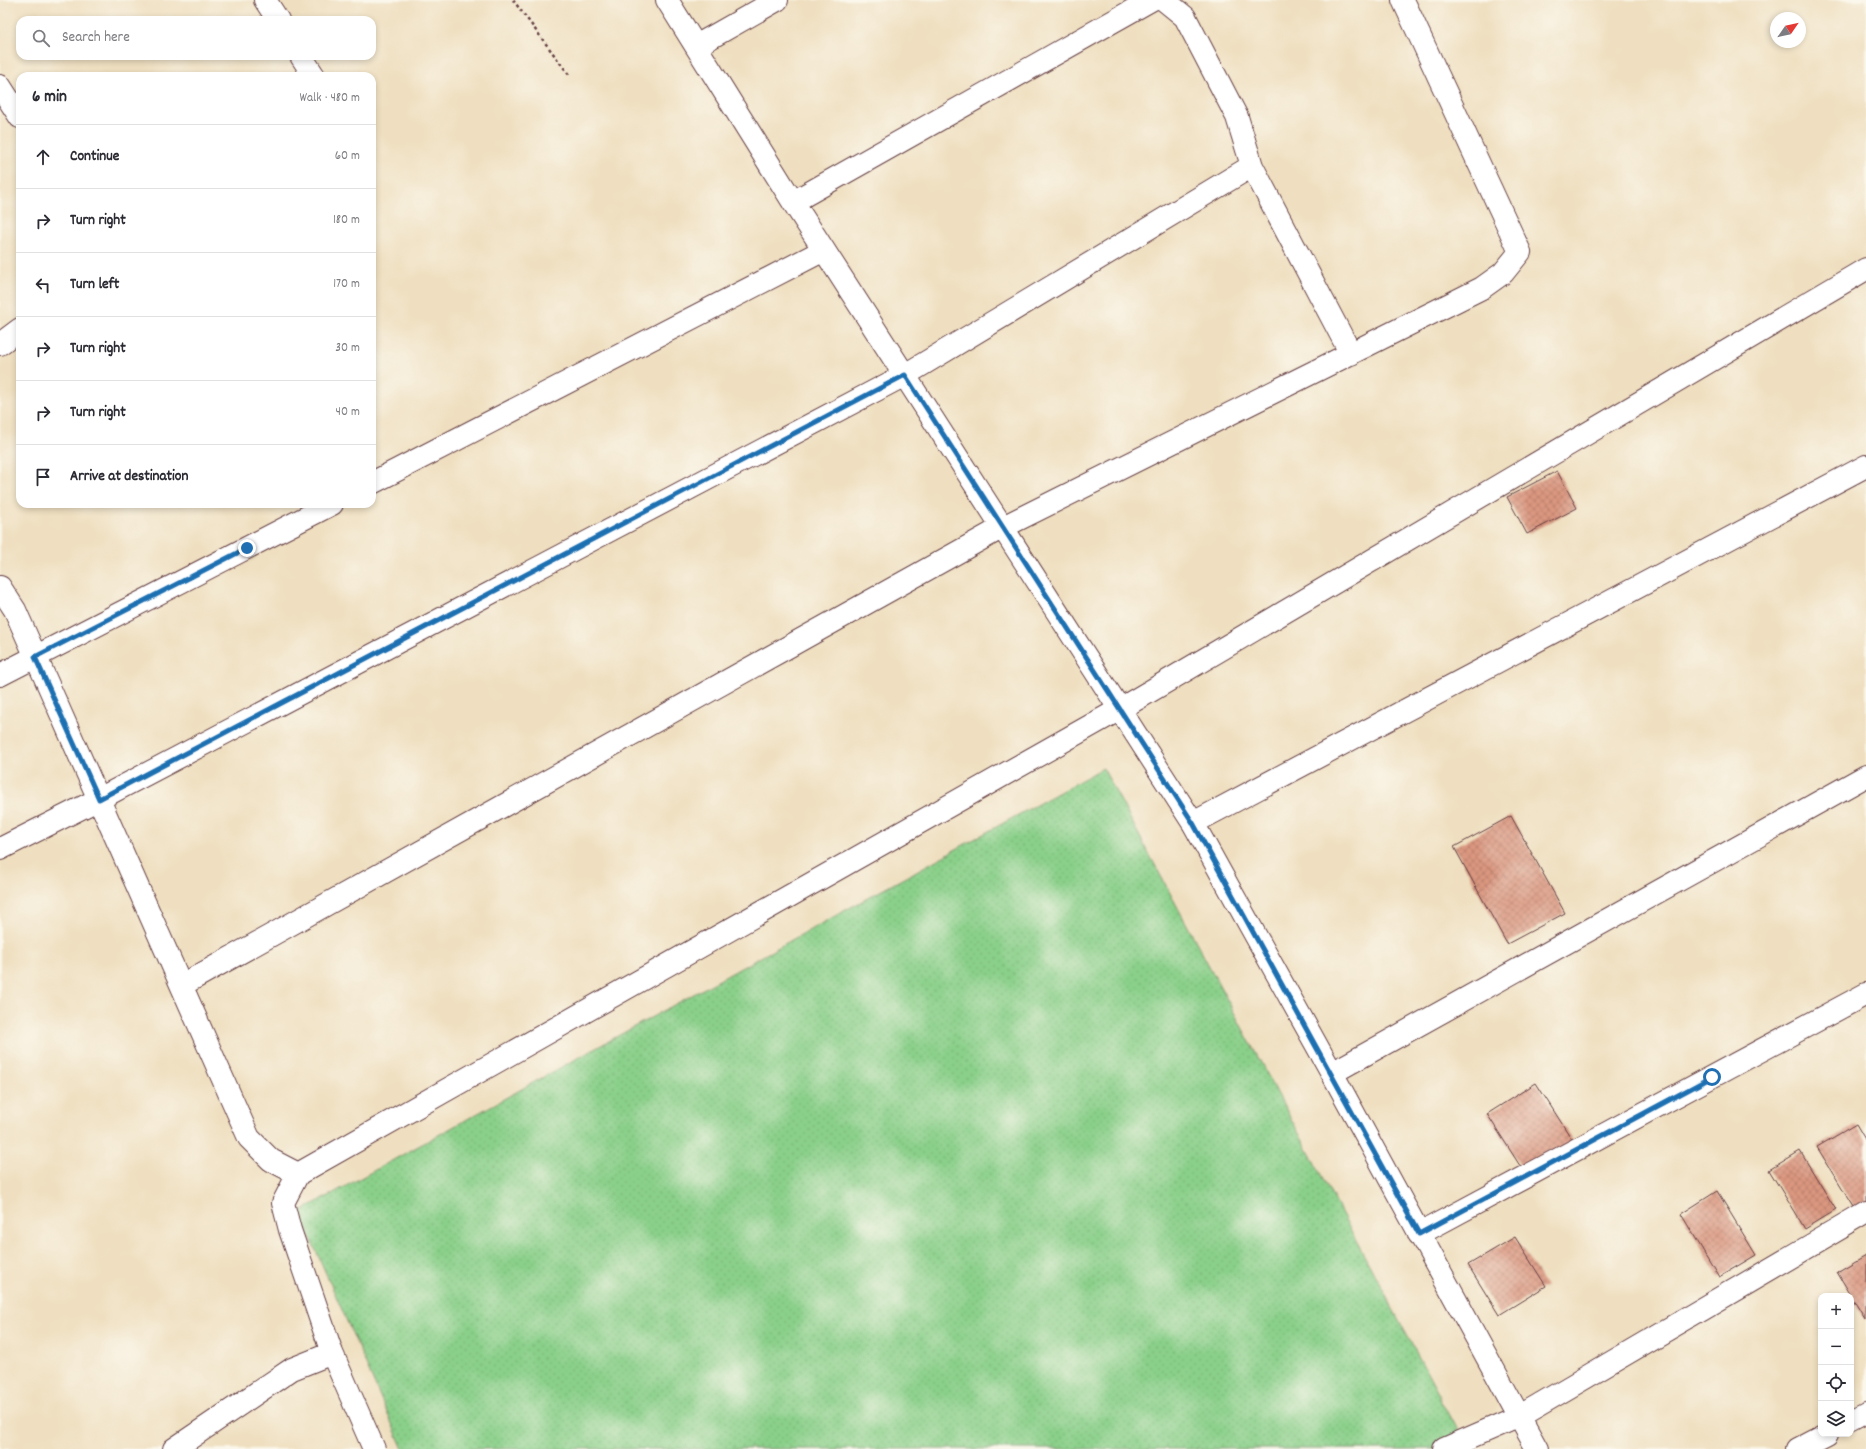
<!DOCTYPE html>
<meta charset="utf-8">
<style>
body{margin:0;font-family:Dekko,sans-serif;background:#f7f7f7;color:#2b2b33}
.controls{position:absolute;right:12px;bottom:12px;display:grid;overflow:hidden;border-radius:8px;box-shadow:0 2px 6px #0003}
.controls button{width:36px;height:36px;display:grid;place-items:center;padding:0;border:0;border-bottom:1px solid #e1e1e2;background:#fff;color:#2b2b33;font:20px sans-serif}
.compass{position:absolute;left:1770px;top:12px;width:36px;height:36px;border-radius:50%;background:#fff;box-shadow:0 2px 6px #0003;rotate:56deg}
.stop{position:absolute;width:12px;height:12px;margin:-9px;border:3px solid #1f6fb2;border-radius:50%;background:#fff}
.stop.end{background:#1f6fb2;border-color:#fff;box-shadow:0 1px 4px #0008}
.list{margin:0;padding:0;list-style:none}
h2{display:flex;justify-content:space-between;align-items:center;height:52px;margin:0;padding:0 16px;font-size:17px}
h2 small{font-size:13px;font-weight:400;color:#7c7c81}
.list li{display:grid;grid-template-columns:26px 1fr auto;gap:12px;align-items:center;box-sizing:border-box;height:64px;padding:0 16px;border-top:1px solid #e1e1e2}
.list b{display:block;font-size:15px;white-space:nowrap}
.list em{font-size:13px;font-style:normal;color:#7c7c81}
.icon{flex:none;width:22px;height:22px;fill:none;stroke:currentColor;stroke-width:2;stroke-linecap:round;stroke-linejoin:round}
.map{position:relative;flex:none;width:1866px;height:1449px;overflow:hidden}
.search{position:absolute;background:#fff;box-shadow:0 2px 6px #0003;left:16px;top:16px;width:360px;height:44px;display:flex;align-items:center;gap:10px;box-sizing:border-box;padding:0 14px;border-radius:12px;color:#7c7c81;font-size:15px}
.panel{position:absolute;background:#fff;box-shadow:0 2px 6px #0003;left:16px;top:72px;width:360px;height:436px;border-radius:12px}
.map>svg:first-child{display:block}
.grass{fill:url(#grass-dots);stroke:#6a785a}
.building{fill:url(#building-cross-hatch)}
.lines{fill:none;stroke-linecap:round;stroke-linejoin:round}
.minor-casing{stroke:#633c41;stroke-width:24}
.path{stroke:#633c41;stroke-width:2.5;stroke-dasharray:3 3;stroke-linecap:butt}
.minor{stroke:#fff;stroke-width:22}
.route{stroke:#1f6fb2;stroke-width:5}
</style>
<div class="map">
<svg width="1866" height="1449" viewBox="0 0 1866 1449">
<defs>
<pattern id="grass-dots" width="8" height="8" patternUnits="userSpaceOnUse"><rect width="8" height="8" fill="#8ad08a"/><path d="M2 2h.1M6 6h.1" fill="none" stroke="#79b277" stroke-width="1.8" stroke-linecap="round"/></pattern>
<pattern id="building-cross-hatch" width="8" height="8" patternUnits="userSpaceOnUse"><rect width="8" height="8" fill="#db9780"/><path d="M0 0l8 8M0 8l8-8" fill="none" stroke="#b47b69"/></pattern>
</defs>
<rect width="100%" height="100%" fill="#fbf7ec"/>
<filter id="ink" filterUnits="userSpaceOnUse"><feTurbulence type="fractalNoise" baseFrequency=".025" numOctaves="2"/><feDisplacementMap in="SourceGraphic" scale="8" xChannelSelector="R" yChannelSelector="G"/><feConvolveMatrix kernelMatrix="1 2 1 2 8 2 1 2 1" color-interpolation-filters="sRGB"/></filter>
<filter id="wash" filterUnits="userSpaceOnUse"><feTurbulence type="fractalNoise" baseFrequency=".012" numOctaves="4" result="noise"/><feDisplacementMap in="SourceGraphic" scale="16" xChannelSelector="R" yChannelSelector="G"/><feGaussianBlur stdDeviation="0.9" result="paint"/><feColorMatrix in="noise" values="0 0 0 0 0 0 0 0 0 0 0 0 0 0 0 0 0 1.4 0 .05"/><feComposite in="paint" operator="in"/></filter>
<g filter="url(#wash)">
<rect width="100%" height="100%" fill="#efdfc0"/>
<path class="grass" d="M1103,768L1468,1449H403L299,1212Z"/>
<g id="blocks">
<path class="building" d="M1557,471L1577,508L1527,534L1507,497Z
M1511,816L1565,913L1507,944L1454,847Z
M1536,1083L1573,1141L1524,1172L1487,1114Z
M1856,1124L1866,1141V1206L1857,1212L1817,1147Z
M1800,1151L1836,1210L1805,1229L1769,1170Z
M1717,1191L1756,1255L1719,1277L1681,1214Z
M1515,1237L1546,1286L1499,1315L1468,1265Z
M1866,1255V1320L1837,1272Z"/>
</g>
</g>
<g filter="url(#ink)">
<use href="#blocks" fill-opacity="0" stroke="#633c41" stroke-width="1"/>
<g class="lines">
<g class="minor-casing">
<path id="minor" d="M265,0L278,20
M667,0L793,202L1193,823L1332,1073
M1164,0L1185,17L1237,117L1252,166L1351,354
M696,46L777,0
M301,56L314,76
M0,86L20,117
M793,202L1151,0
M0,344L20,329
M372,483L824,250
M0,587L15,610L249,1138L271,1160L298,1174L283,1203L290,1230L332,1353L374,1449
M0,675L332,504
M1193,823L1866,466
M0,849L99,799L905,375L1252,166
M182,985L1003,527L1482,288L1503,273L1520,252L1403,0
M298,1174L1120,709L1866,269
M1419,1234L1866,994
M1851,1422L1866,1414
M174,1449L292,1369L332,1353
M1444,1449L1520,1416L1866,1213
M1537,1449L1332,1073L1866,776
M1798,1449L1827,1434"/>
</g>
<path class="path" d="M513,0L570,76"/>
<use href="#minor" class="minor"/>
</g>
</g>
<g class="lines" filter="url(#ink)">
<path class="route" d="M247,548L35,657L99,799L905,375L1193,823L1419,1234L1712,1077"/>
</g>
</svg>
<div class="controls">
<button>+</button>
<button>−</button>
<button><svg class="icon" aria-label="locate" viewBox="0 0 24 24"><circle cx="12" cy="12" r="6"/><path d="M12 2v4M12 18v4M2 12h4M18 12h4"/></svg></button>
<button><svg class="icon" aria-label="layers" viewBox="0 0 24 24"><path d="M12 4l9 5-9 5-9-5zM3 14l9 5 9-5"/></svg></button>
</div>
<svg class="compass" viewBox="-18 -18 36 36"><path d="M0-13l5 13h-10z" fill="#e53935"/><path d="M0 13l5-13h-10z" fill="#7c7c81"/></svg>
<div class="stop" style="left:1712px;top:1077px"></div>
<div class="stop end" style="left:247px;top:548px"></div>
<div class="search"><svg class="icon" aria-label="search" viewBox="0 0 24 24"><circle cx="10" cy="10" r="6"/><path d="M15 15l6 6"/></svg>Search here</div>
<section class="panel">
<h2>6 min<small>Walk · 480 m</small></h2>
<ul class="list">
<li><svg class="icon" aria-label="ahead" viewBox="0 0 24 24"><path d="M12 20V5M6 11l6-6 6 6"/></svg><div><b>Continue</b></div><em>60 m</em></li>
<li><svg class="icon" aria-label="right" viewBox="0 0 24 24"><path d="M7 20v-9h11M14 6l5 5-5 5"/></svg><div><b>Turn right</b></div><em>180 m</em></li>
<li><svg class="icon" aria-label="left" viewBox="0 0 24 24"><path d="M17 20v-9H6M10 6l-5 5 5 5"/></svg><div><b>Turn left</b></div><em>170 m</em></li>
<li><svg class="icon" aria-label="right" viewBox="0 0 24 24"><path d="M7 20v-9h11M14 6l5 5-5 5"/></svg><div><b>Turn right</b></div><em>30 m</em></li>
<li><svg class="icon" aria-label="right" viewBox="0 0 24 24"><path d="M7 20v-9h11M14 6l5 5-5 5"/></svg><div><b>Turn right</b></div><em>40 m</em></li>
<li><svg class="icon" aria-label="arrive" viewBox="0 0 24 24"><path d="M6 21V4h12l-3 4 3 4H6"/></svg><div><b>Arrive at destination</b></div></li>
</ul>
</section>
</div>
